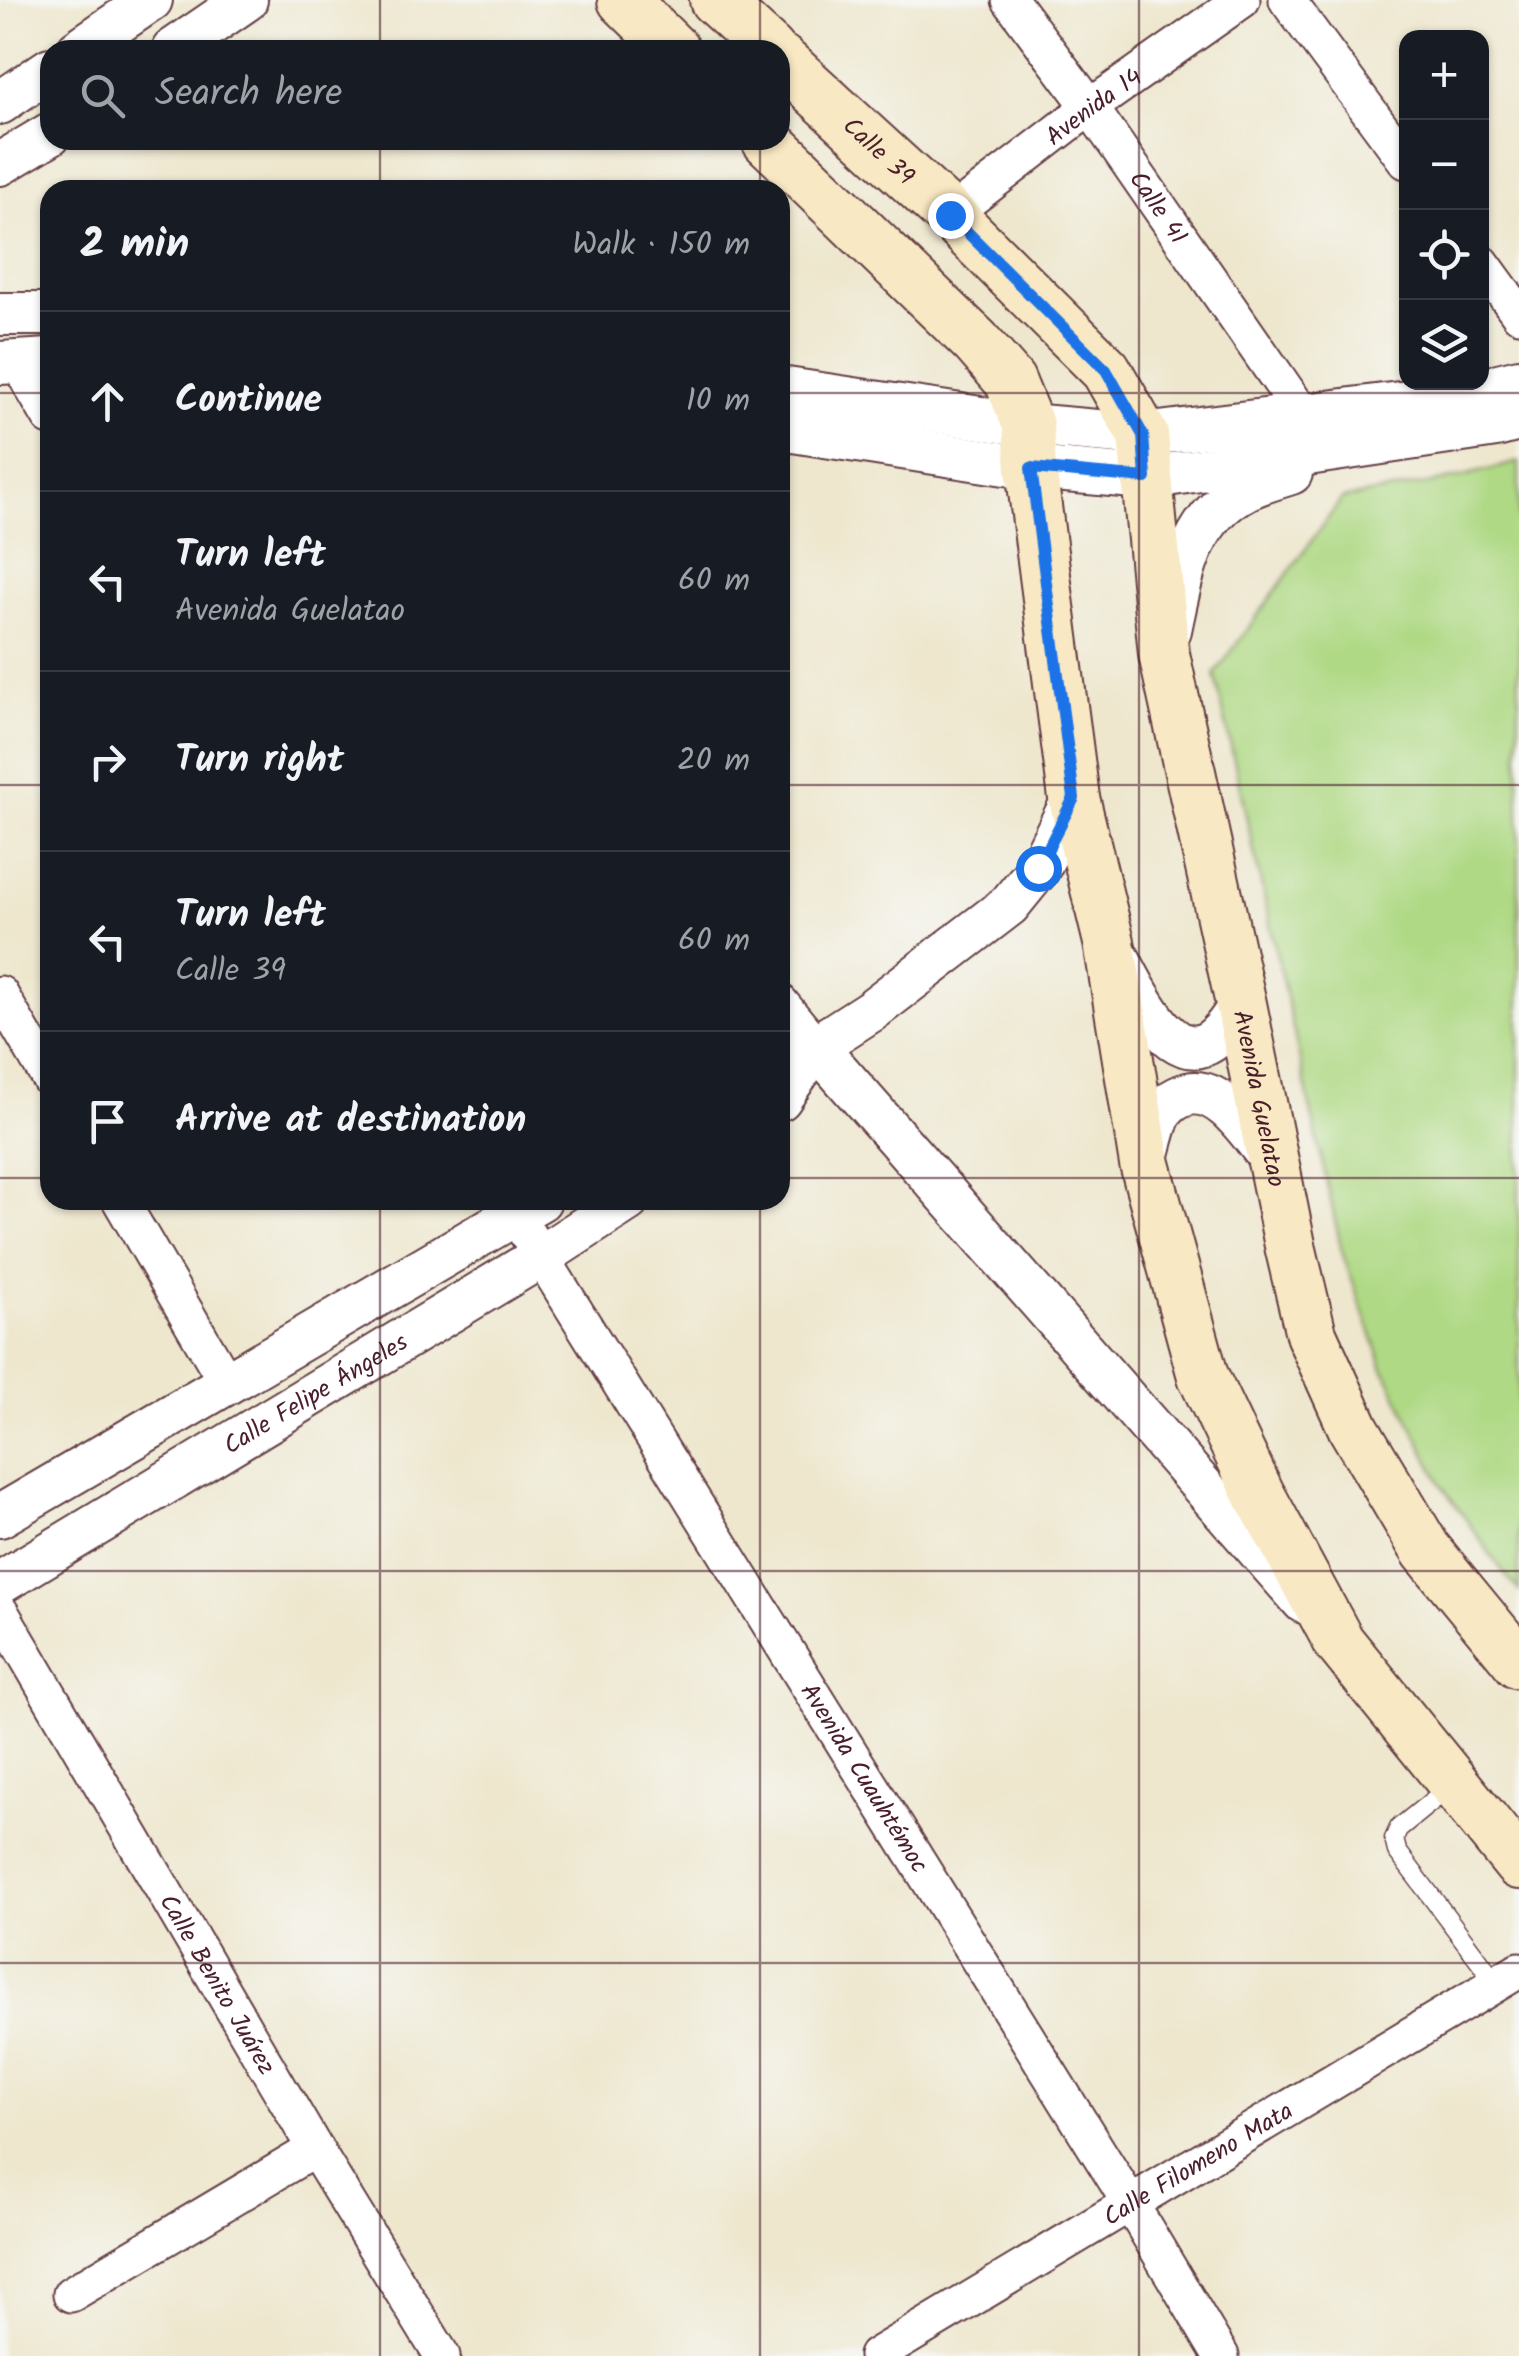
<!DOCTYPE html>
<meta charset="utf-8">
<style>
body{margin:0;font-family:Kalam,sans-serif;background:#20242c;color:#f1f3f6}
.controls{position:absolute;right:30px;top:30px;display:grid;overflow:hidden;border-radius:20px;box-shadow:0 2px 8px #0004}
.controls button{width:90px;height:90px;display:grid;place-items:center;padding:0;border:0;border-bottom:2px solid #363941;background:#171b24;color:#f1f3f6;font:50px sans-serif}
.stop{position:absolute;width:30px;height:30px;margin:-22px;border:8px solid #1a73e8;border-radius:50%;background:#fff}
.stop.end{background:#1a73e8;border-color:#fff;box-shadow:0 2px 10px #0008}
.list{margin:0;padding:0;list-style:none}
h2{display:flex;justify-content:space-between;align-items:center;height:130px;margin:0;padding:0 40px;font-size:42px}
h2 small{font-size:32px;font-weight:400;color:#9ea1a6}
.list li{display:grid;grid-template-columns:65px 1fr auto;gap:30px;align-items:center;box-sizing:border-box;height:180px;padding:0 40px;border-top:2px solid #363941}
.list b{display:block;font-size:38px;white-space:nowrap}
.list p{margin:0;font-size:32px;white-space:nowrap;color:#9ea1a6}
.list em{font-size:32px;font-style:normal;color:#9ea1a6}
.icon{flex:none;width:55px;height:55px;fill:none;stroke:currentColor;stroke-width:2;stroke-linecap:round;stroke-linejoin:round}
.map{position:relative;flex:none;width:1519px;height:2356px;overflow:hidden}
.search{position:absolute;background:#171b24;box-shadow:0 2px 8px #0004;left:40px;top:40px;width:750px;height:110px;display:flex;align-items:center;gap:25px;box-sizing:border-box;padding:0 35px;border-radius:30px;color:#9ea1a6;font-size:38px}
.panel{position:absolute;background:#171b24;box-shadow:0 2px 8px #0004;left:40px;top:180px;width:750px;height:1030px;border-radius:30px}
.map>svg:first-child{display:block}
.green{fill:#afd984;stroke:#7c7c58;stroke-width:2.5}
.lines{fill:none;stroke-linecap:round;stroke-linejoin:round}
.service-casing{stroke:#633d43;stroke-width:21}
.minor-casing{stroke:#633d43;stroke-width:39}
.tertiary-casing{stroke:#633d43;stroke-width:46}
.secondary-casing{stroke:#633d43;stroke-width:54}
.service{stroke:#fff;stroke-width:18}
.minor{stroke:#fff;stroke-width:35}
.tertiary{stroke:#fff;stroke-width:42}
.secondary{stroke:#f8e8c3;stroke-width:50}
.route{stroke:#1a73e8;stroke-width:12}
.grid{fill:none;stroke:#4a1f2b;stroke-width:2.5;stroke-opacity:0.55}
.labels{text-anchor:middle;stroke-width:9;stroke-linejoin:round;paint-order:stroke}
.street-label{font-size:25px;fill:#4a1f2b;stroke:#f6f6f2}
</style>
<div class="map">
<svg width="1519" height="2356" viewBox="0 0 1519 2356">
<rect width="100%" height="100%" fill="#f6f6f2"/>
<filter id="ink" filterUnits="userSpaceOnUse"><feTurbulence type="fractalNoise" baseFrequency=".01" numOctaves="2"/><feDisplacementMap in="SourceGraphic" scale="20" xChannelSelector="R" yChannelSelector="G"/><feConvolveMatrix kernelMatrix="1 2 1 2 8 2 1 2 1" color-interpolation-filters="sRGB"/></filter>
<filter id="wash" filterUnits="userSpaceOnUse"><feTurbulence type="fractalNoise" baseFrequency=".0048" numOctaves="4" result="noise"/><feDisplacementMap in="SourceGraphic" scale="40" xChannelSelector="R" yChannelSelector="G"/><feGaussianBlur stdDeviation="2.25" result="paint"/><feColorMatrix in="noise" values="0 0 0 0 0 0 0 0 0 0 0 0 0 0 0 0 0 1.4 0 .05"/><feComposite in="paint" operator="in"/></filter>
<g filter="url(#wash)">
<rect width="100%" height="100%" fill="#eee7ce"/>
<path class="green" d="M1519,462V1591L1501,1569L1441,1484L1384,1369L1342,1252L1215,674L1342,499L1439,482Z"/>
</g>
<g filter="url(#ink)">
<g class="lines">
<g class="service-casing">
<path id="service" d="M1452,1785L1399,1828L1394,1839L1397,1851L1497,1984"/>
</g>
<g class="minor-casing">
<g id="minor">
<path id="s1" d="M1010,0L1090,107L1304,416"/>
<path d="M1287,0L1406,161"/>
<path id="s2" d="M950,215L1090,107L1242,0"/>
<path d="M1482,263L1519,314"/>
<path d="M17,361L50,417"/>
<path d="M0,994L50,1080"/>
<path d="M780,1002L816,1046"/>
<path d="M120,1200L227,1383"/>
<path id="s3" d="M506,1200L1130,2203L1221,2356"/>
<path id="s4" d="M0,1611L315,2149L442,2356"/>
<path d="M71,2294L315,2149"/>
<path id="s5" d="M876,2356L1519,1970"/>
</g>
</g>
<g class="tertiary-casing">
<g id="tertiary">
<path d="M78,50L151,0"/>
<path d="M173,50L246,0"/>
<path d="M0,103L50,69"/>
<path d="M0,164L50,134"/>
<path d="M0,314H50"/>
<path d="M0,363L50,360"/>
<path d="M780,388L1028,425L1143,435L1448,397L1519,380"/>
<path d="M780,429L1031,468L1146,478L1496,426L1519,420"/>
<path d="M1170,630C1182,574 1190,518 1246,489C1260,482 1276,478 1291,473"/>
<path d="M1117,956C1133,984 1169,1069 1211,1041C1224,1032 1233,1017 1241,1004"/>
<path d="M816,1046L1304,1602"/>
<path d="M780,1059L816,1046L872,1010L1009,905L1039,868L1074,798"/>
<path d="M780,1099L816,1046"/>
<path d="M1145,1164C1150,1149 1153,1132 1159,1117C1164,1107 1172,1100 1182,1096C1219,1080 1253,1138 1273,1162"/>
<path d="M0,1516L540,1200"/>
<path id="s6" d="M0,1583L540,1257L628,1200"/>
</g>
</g>
<g class="secondary-casing">
<g id="secondary">
<path d="M623,0L674,50"/>
<path d="M715,0L770,50"/>
<path id="s7" d="M780,59L950,215L1106,370L1143,435L1164,654L1241,1004L1291,1250L1311,1334L1354,1429L1426,1550L1519,1663"/>
<path d="M767,140L976,342L1010,381L1028,425L1031,468L1074,798L1109,942L1145,1164L1203,1376L1259,1494L1339,1642L1519,1864"/>
</g>
</g>
<use href="#service" class="service"/>
<use href="#minor" class="minor"/>
<use href="#tertiary" class="tertiary"/>
<use href="#secondary" class="secondary"/>
</g>
</g>
<g class="lines" filter="url(#ink)">
<path class="route" d="M950,215L1106,370L1143,435L1146,478L1031,468L1074,798L1038,868"/>
</g>
<path class="grid" d="M380,0V50M760,0V50M1139,0V2356M380,140V190M760,140V190M0,393H50M780,393H1519M0,785H50M780,785H1519M0,1178H50M780,1178H1519M380,1200V2356M760,1200V2356M0,1571H1519M0,1963H1519"/>
<g class="labels">
<g class="street-label">
<text dy="9" stroke="none"><textPath href="#s2" startOffset="180">Avenida 14</textPath></text>
<text dy="9" stroke="none"><textPath href="#s7" startOffset="135">Calle 39</textPath></text>
<text dy="9" stroke="none"><textPath href="#s1" startOffset="255">Calle 41</textPath></text>
<text dy="9" stroke="none"><textPath href="#s7" startOffset="1200">Avenida Guelatao</textPath></text>
<text dy="9" stroke="none"><textPath href="#s6" startOffset="368">Calle Felipe Ángeles</textPath></text>
<text dy="9" stroke="none"><textPath href="#s3" startOffset="680">Avenida Cuauhtémoc</textPath></text>
<text dy="9" stroke="none"><textPath href="#s4" startOffset="432">Calle Benito Juárez</textPath></text>
<text dy="9" stroke="none"><textPath href="#s5" startOffset="375">Calle Filomeno Mata</textPath></text>
</g>
</g>
</svg>
<div class="controls">
<button>+</button>
<button>−</button>
<button><svg class="icon" aria-label="locate" viewBox="0 0 24 24"><circle cx="12" cy="12" r="6"/><path d="M12 2v4M12 18v4M2 12h4M18 12h4"/></svg></button>
<button><svg class="icon" aria-label="layers" viewBox="0 0 24 24"><path d="M12 4l9 5-9 5-9-5zM3 14l9 5 9-5"/></svg></button>
</div>
<div class="stop" style="left:1038px;top:868px"></div>
<div class="stop end" style="left:950px;top:215px"></div>
<div class="search"><svg class="icon" aria-label="search" viewBox="0 0 24 24"><circle cx="10" cy="10" r="6"/><path d="M15 15l6 6"/></svg>Search here</div>
<section class="panel">
<h2>2 min<small>Walk · 150 m</small></h2>
<ul class="list">
<li><svg class="icon" aria-label="ahead" viewBox="0 0 24 24"><path d="M12 20V5M6 11l6-6 6 6"/></svg><div><b>Continue</b></div><em>10 m</em></li>
<li><svg class="icon" aria-label="left" viewBox="0 0 24 24"><path d="M17 20v-9H6M10 6l-5 5 5 5"/></svg><div><b>Turn left</b><p>Avenida Guelatao</p></div><em>60 m</em></li>
<li><svg class="icon" aria-label="right" viewBox="0 0 24 24"><path d="M7 20v-9h11M14 6l5 5-5 5"/></svg><div><b>Turn right</b></div><em>20 m</em></li>
<li><svg class="icon" aria-label="left" viewBox="0 0 24 24"><path d="M17 20v-9H6M10 6l-5 5 5 5"/></svg><div><b>Turn left</b><p>Calle 39</p></div><em>60 m</em></li>
<li><svg class="icon" aria-label="arrive" viewBox="0 0 24 24"><path d="M6 21V4h12l-3 4 3 4H6"/></svg><div><b>Arrive at destination</b></div></li>
</ul>
</section>
</div>
